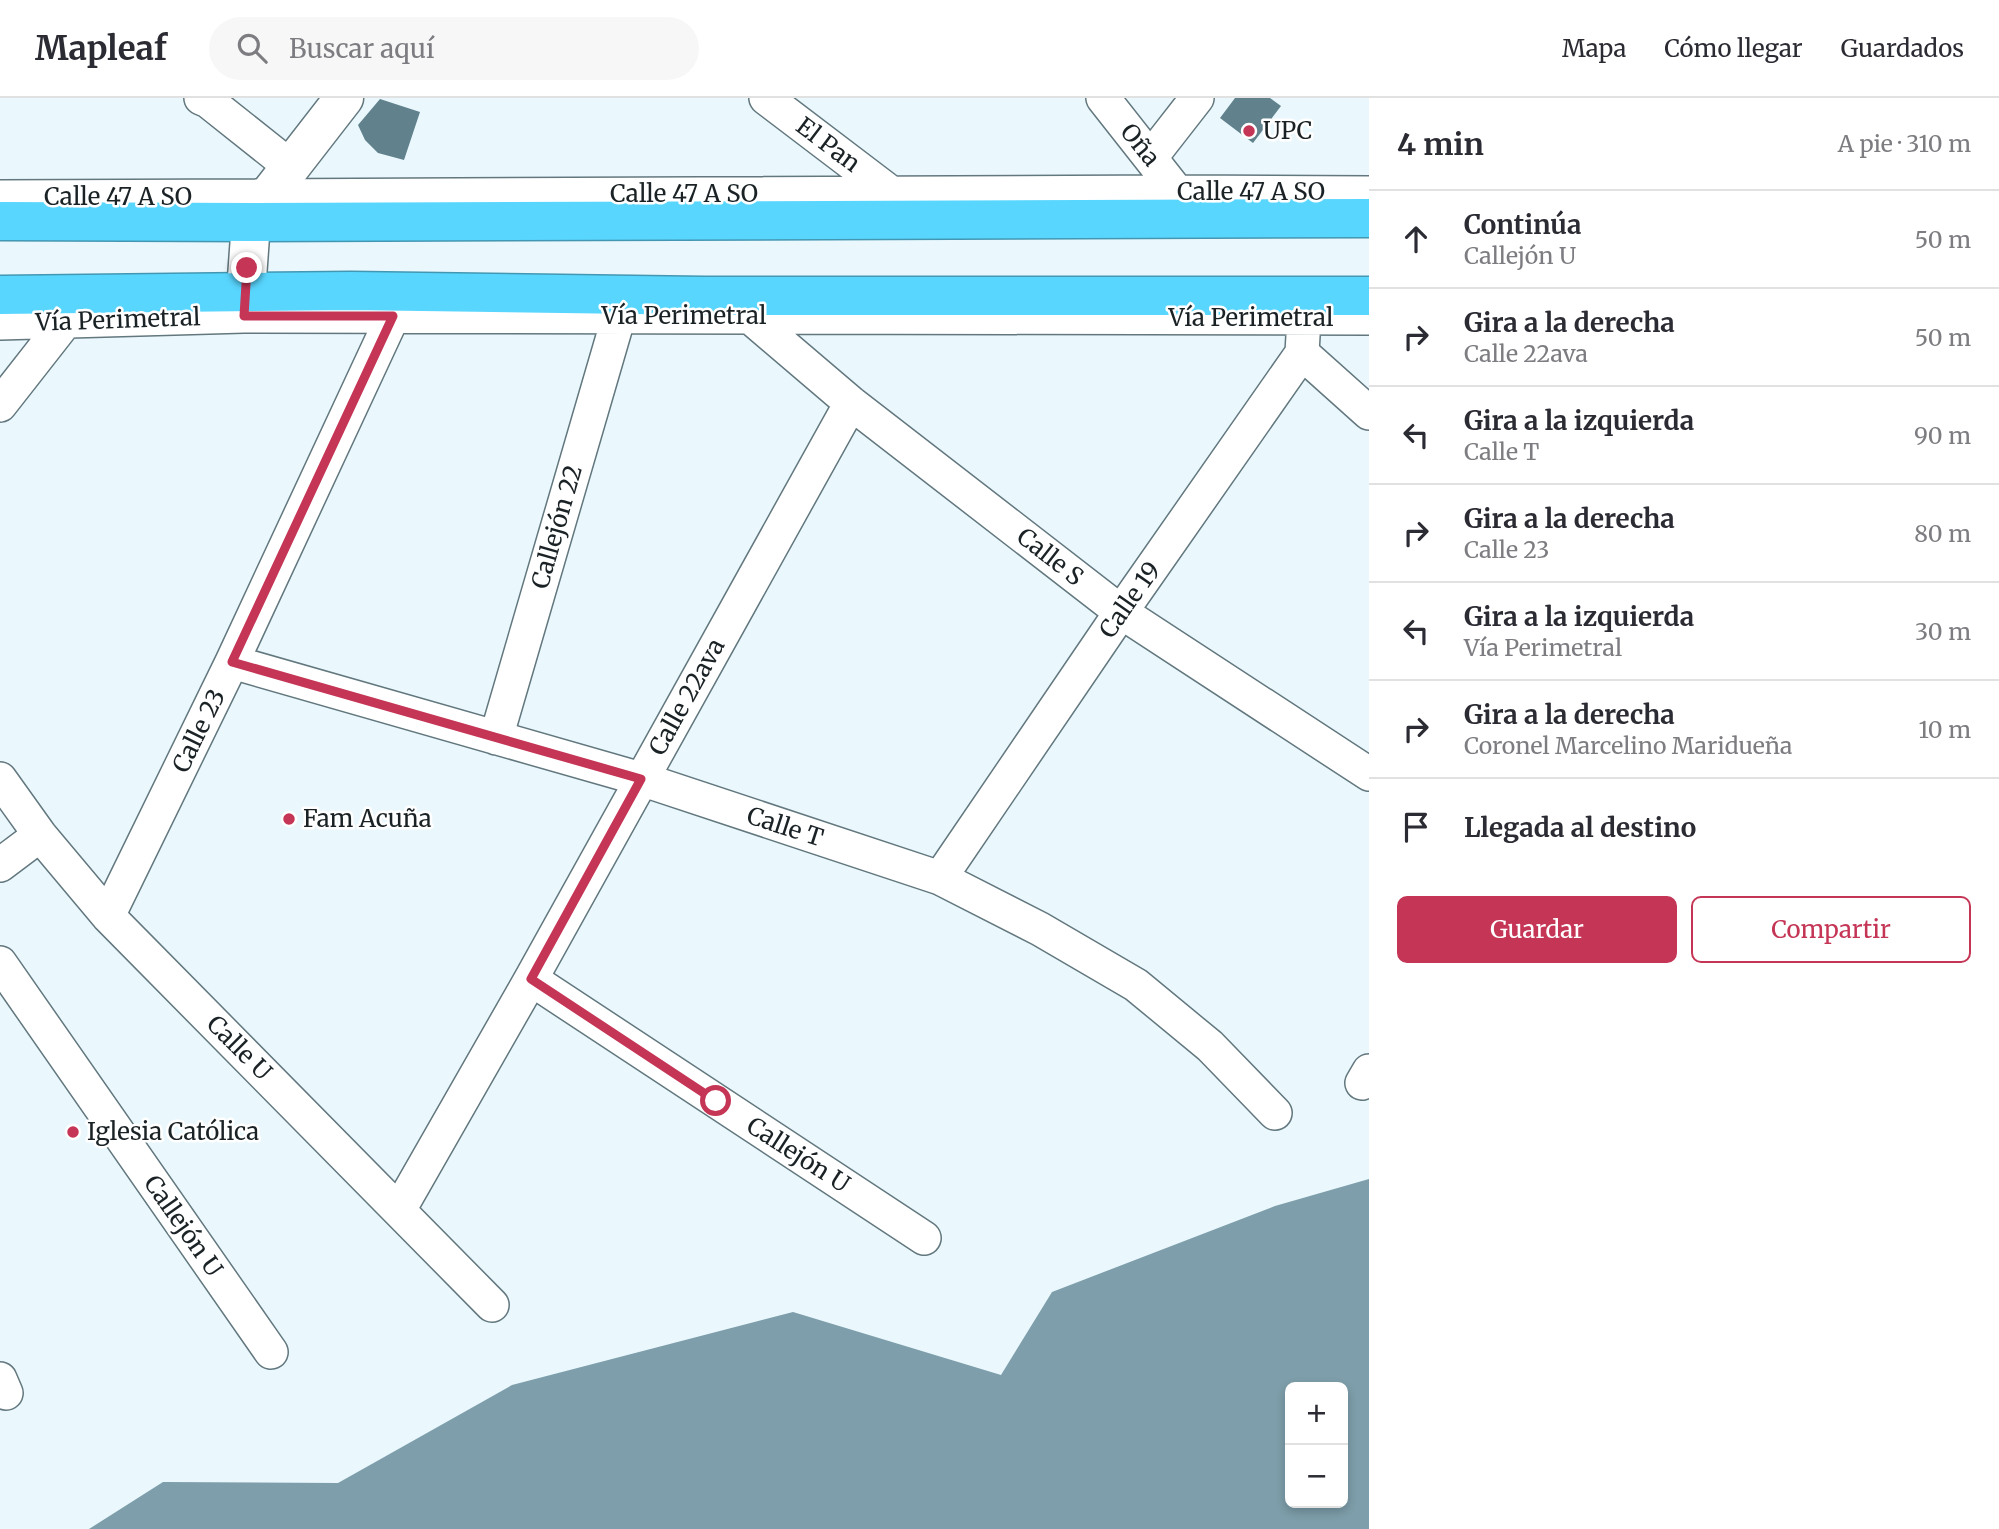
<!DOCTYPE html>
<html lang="es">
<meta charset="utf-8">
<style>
body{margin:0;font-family:Merriweather,serif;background:#f7f7f7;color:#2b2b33}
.controls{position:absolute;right:21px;bottom:21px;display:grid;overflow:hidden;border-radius:10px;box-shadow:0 4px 10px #0003}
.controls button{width:63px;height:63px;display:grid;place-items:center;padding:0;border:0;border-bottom:2px solid #e1e1e2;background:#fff;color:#2b2b33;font:35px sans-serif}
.stop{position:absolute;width:21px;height:21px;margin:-16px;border:5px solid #c53556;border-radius:50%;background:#fff}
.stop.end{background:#c53556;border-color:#fff;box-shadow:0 2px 7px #0008}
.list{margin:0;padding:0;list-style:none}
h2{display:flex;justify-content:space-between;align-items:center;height:91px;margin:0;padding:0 28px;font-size:30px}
h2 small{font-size:23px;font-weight:400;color:#7c7c81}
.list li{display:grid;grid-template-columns:46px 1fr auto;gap:21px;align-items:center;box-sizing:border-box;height:98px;padding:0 28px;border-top:2px solid #e1e1e2}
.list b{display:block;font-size:26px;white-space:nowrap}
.list p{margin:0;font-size:23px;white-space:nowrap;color:#7c7c81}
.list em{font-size:23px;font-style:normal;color:#7c7c81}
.actions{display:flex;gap:14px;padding:21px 28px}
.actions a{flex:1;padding:16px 0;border:2px solid #c53556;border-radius:10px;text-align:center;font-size:24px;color:#c53556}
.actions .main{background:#c53556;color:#fff}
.icon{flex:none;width:38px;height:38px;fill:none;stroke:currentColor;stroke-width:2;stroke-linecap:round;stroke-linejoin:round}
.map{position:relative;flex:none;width:1369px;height:1431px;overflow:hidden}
header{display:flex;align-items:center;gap:42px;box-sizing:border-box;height:98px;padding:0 35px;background:#fff;border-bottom:2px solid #e1e1e2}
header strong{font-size:33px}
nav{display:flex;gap:38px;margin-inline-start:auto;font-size:24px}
.search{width:490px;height:63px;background:#f7f7f7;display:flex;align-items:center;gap:18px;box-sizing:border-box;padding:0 24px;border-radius:38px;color:#7c7c81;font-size:26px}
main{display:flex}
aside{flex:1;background:#fff}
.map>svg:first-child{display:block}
.water{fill:#7d9eaa;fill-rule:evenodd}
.building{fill:#61828d}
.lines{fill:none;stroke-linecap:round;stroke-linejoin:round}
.street-casing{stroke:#62777e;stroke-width:36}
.secondary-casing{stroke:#62777e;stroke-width:41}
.highway-casing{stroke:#4397b2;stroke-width:41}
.street{stroke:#fff;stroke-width:33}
.secondary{stroke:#fff;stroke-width:38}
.highway{stroke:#59d6fe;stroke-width:38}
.route{stroke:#c53556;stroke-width:9}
.poi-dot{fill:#c53556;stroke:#fff;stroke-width:2.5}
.labels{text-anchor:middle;stroke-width:5;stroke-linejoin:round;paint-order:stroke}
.poi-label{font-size:24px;fill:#1a2225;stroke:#fff;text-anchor:start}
.street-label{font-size:24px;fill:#1a2225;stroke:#fff}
</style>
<header>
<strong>Mapleaf</strong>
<div class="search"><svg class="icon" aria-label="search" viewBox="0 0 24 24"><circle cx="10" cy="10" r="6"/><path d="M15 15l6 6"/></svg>Buscar aquí</div>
<nav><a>Mapa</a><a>Cómo llegar</a><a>Guardados</a></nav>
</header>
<main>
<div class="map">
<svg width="1369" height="1431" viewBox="0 0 1369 1431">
<rect width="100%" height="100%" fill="#eaf8fd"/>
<path class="water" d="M1369,1081V1431H89L163,1384L338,1385L512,1287L793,1214L1001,1277L1052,1194L1275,1108ZM1290,1289H1343V1405H1290Z"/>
<path class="building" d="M1235,0H1270L1281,8L1253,45L1220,20Z
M380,1L420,14L404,62L378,55L365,42L358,27Z"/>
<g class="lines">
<g class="street-casing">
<path id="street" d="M201,0L208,3L291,69
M766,0L891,95
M1103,0L1177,94
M1151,59L1197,0
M0,99L1177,94L1369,95
M749,218L851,305L1121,514L1369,676
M0,225L244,218L1369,220
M1302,255L1369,315
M0,307L65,224
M232,564L641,681L940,780L1040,831L1136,887L1210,948L1275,1015
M496,640L619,218
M0,681L40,737L108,818L492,1207
M0,767L40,737
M940,780L1121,514L1302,255L1304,220
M108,818L232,564L393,218
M0,865L271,1254
M531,881L924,1140
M1362,985L1369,973
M399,1112L531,881L851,305
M0,1281L6,1295"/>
</g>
<g class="secondary-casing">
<path id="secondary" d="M246,194L251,124L268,98L344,0"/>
</g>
<g class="highway-casing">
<path id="highway" d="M0,123L251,124L1369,120
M0,197L351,193L705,198H1369"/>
</g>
<use href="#street" class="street"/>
<use href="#secondary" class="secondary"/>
<use href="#highway" class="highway"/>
</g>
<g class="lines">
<path class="route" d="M247,170L244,218H393L232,564L641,681L531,881L716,1003"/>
</g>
<g class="poi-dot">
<circle cx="1249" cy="33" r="7"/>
<circle cx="289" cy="721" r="7"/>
<circle cx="73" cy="1034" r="7"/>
</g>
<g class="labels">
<g class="poi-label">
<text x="1263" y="41">UPC</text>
<text x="303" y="729">Fam Acuña</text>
<text x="87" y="1042">Iglesia Católica</text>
</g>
<g class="street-label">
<text transform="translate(828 47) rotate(37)" y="8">El Pan</text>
<text transform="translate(1140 47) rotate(51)" y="8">Oña</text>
<text x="1251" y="102">Calle 47 A SO</text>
<text x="684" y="104">Calle 47 A SO</text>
<text x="118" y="107">Calle 47 A SO</text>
<text x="684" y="226">Vía Perimetral</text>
<text x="1251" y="228">Vía Perimetral</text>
<text transform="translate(118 222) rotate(-2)" y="8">Vía Perimetral</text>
<text transform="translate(557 429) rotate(-74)" y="8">Callejón 22</text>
<text transform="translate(1050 459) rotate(38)" y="8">Calle S</text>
<text transform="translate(1130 502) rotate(-55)" y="8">Calle 19</text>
<text transform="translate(687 599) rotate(-61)" y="8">Calle 22ava</text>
<text transform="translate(199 633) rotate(-64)" y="8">Calle 23</text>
<text transform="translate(785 729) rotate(18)" y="8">Calle T</text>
<text transform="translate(239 950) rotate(45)" y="8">Calle U</text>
<text transform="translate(798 1057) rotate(33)" y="8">Callejón U</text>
<text transform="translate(183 1128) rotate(55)" y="8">Callejón U</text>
</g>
</g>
</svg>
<div class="controls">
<button>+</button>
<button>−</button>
</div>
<div class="stop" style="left:716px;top:1003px"></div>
<div class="stop end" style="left:247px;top:170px"></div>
</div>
<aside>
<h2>4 min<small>A pie · 310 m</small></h2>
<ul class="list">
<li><svg class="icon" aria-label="ahead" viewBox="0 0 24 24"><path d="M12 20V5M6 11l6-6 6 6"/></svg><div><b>Continúa</b><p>Callejón U</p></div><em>50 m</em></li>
<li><svg class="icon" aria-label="right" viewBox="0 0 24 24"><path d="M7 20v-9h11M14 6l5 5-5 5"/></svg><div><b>Gira a la derecha</b><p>Calle 22ava</p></div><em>50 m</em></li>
<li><svg class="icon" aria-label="left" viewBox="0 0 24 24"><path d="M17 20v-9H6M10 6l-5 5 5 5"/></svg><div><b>Gira a la izquierda</b><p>Calle T</p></div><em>90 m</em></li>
<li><svg class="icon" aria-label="right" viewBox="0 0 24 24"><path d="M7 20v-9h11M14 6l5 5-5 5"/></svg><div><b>Gira a la derecha</b><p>Calle 23</p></div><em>80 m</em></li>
<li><svg class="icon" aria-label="left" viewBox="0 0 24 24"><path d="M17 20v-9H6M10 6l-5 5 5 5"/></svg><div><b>Gira a la izquierda</b><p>Vía Perimetral</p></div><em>30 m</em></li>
<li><svg class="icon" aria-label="right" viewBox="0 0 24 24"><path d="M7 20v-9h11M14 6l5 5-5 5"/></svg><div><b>Gira a la derecha</b><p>Coronel Marcelino Maridueña</p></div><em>10 m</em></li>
<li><svg class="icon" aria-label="arrive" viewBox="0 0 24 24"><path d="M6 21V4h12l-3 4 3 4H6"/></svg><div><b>Llegada al destino</b></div></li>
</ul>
<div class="actions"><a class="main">Guardar</a><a>Compartir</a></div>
</aside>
</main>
